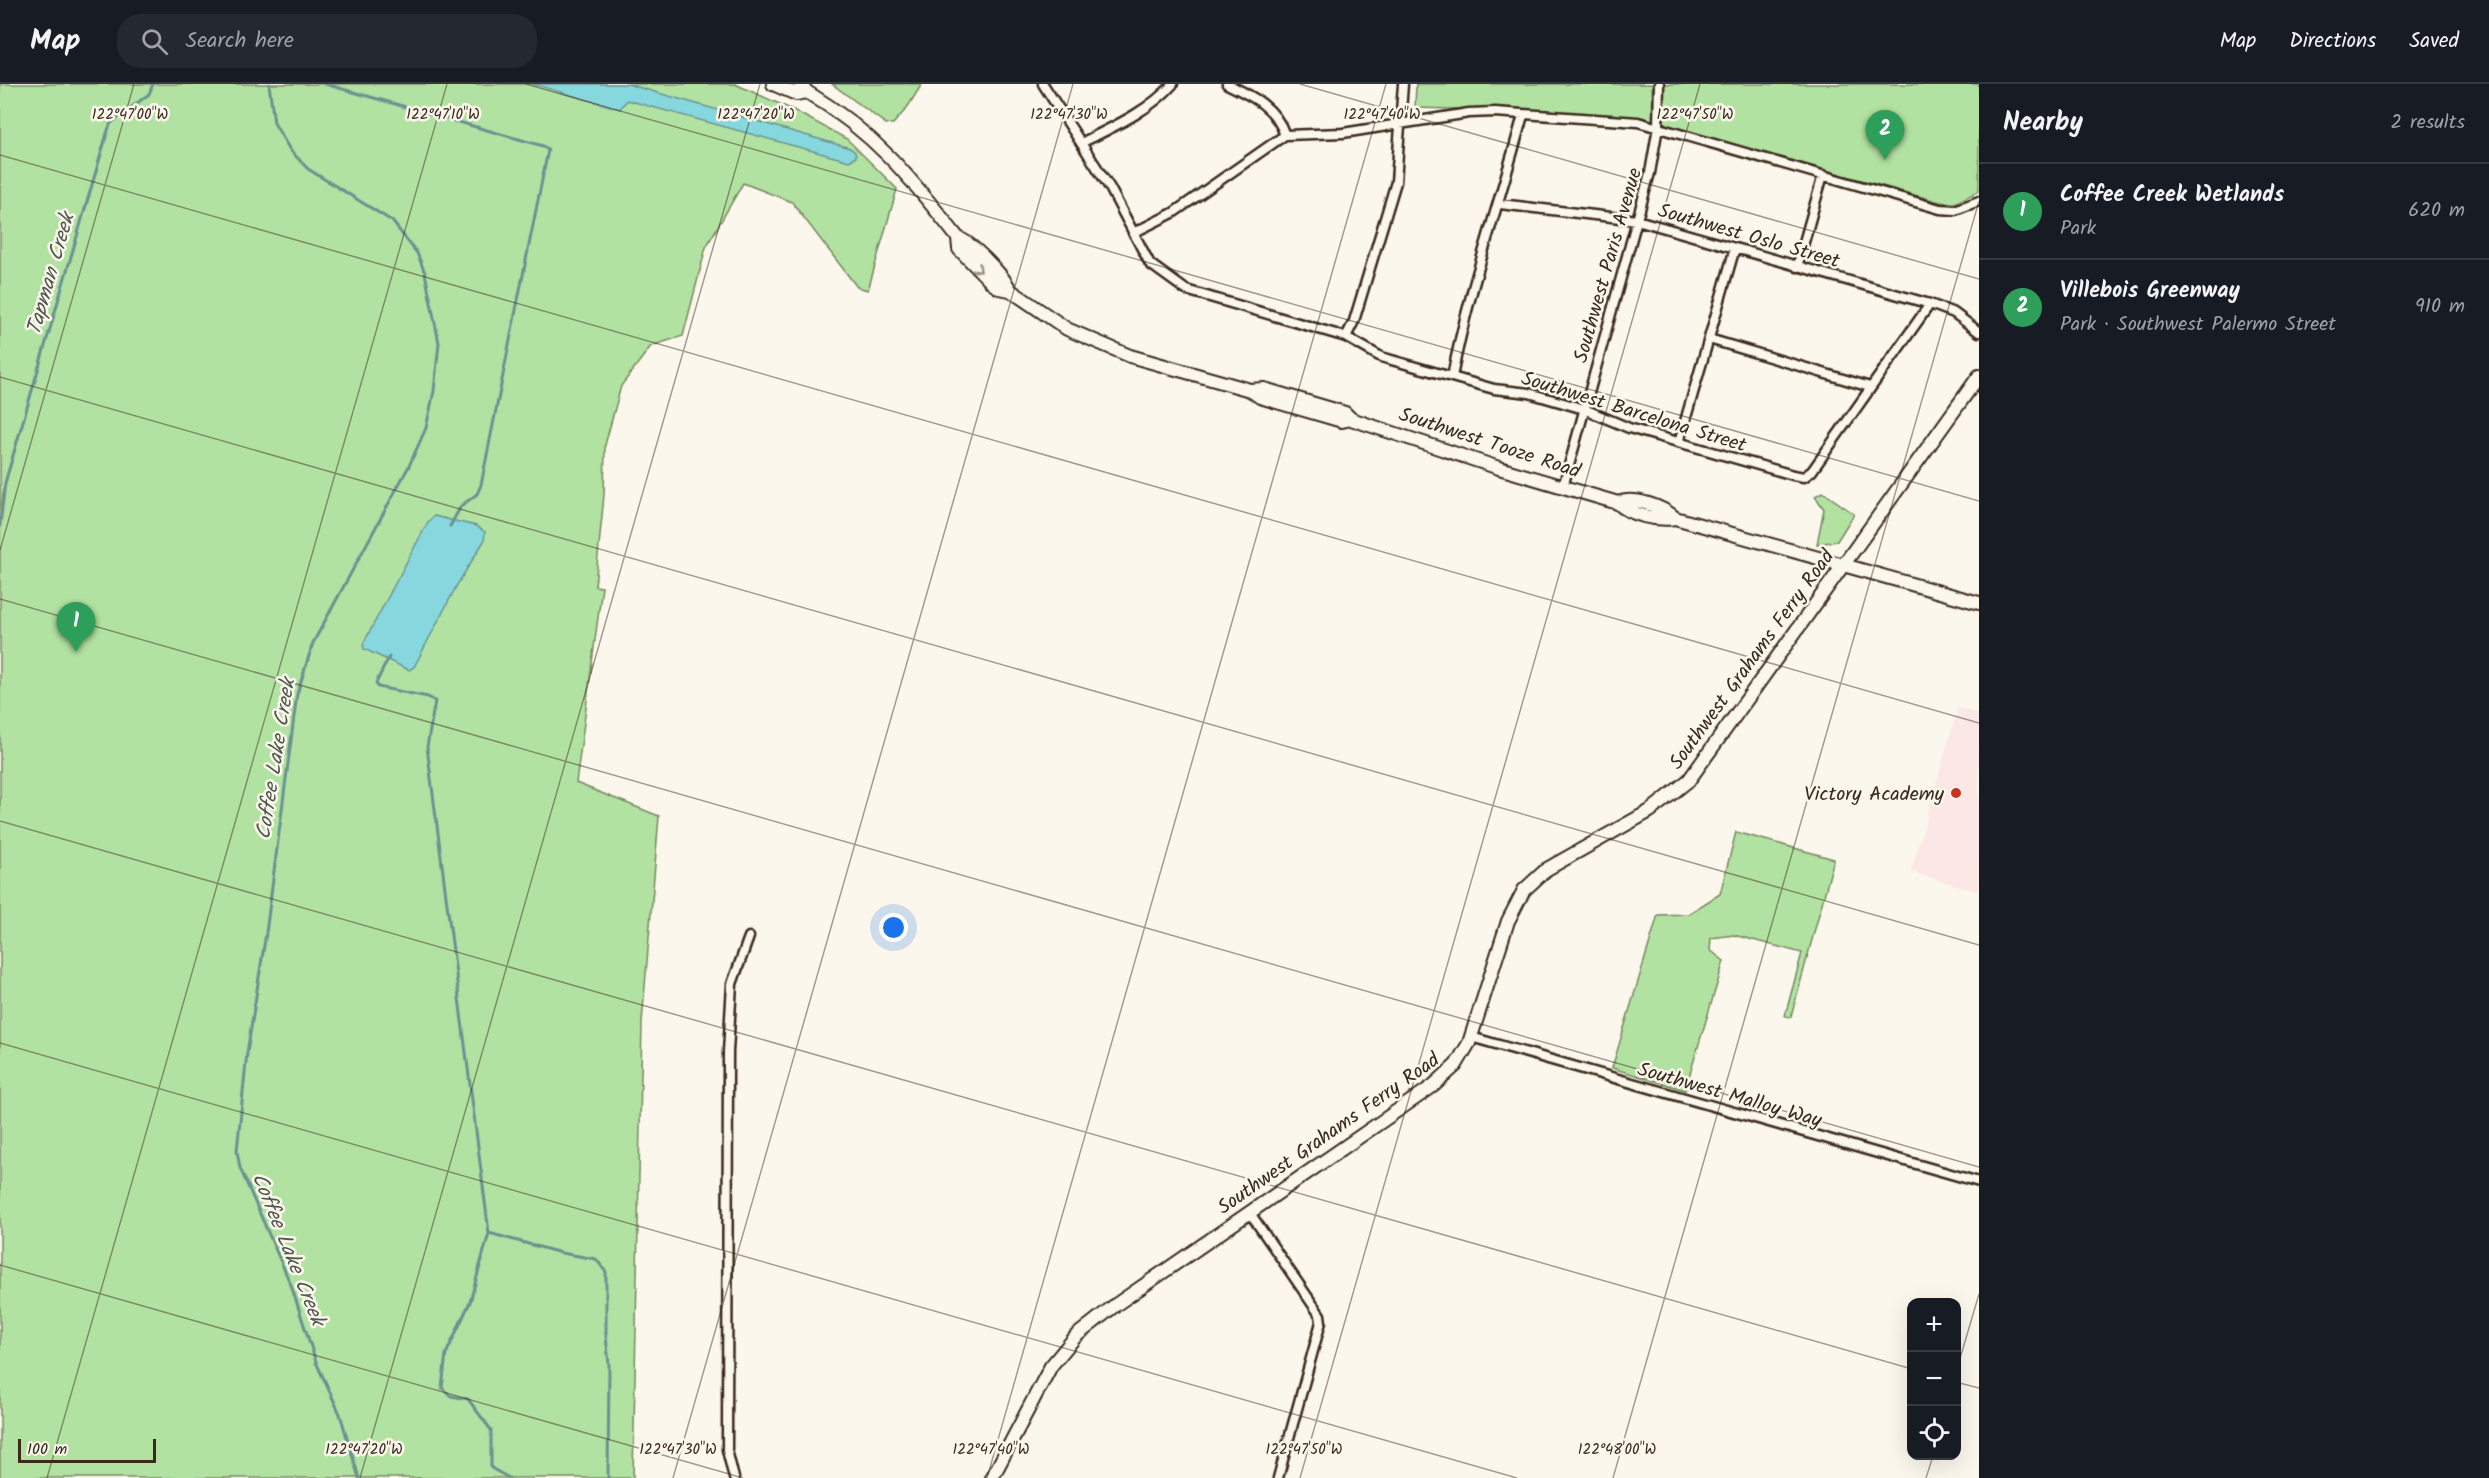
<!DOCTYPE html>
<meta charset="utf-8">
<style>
body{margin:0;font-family:Kalam,sans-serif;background:#242831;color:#f1f3f6}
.controls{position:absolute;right:18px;bottom:18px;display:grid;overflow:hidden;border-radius:12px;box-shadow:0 6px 24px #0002}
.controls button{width:54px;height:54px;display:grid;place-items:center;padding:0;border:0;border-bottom:2px solid #363941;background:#171b24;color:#f1f3f6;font:30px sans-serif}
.scale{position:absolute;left:18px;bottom:15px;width:138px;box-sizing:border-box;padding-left:6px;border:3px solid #3b2a1e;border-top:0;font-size:16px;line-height:21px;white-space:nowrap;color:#3b2a1e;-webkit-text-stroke:4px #fbf7ec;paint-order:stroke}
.you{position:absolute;left:894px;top:844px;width:21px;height:21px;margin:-15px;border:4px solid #fff;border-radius:50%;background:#1a73e8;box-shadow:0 0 0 9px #1a73e833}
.badge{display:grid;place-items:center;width:39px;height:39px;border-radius:50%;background:#d93025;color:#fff;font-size:20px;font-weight:700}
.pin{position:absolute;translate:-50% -50px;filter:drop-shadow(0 2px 3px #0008)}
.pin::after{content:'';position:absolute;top:32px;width:21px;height:18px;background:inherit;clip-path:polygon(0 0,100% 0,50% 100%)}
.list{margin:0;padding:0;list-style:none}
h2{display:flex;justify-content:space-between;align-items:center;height:78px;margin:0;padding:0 24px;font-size:26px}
h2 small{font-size:20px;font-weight:400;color:#9ea1a6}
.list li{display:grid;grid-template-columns:39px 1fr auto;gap:18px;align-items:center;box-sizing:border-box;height:96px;padding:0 24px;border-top:2px solid #363941}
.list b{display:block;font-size:22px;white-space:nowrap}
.list p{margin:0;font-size:20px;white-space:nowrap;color:#9ea1a6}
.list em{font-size:20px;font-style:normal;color:#9ea1a6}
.icon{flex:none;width:33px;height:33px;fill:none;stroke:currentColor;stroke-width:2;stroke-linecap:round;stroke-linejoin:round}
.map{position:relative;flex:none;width:1979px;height:1394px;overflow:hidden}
header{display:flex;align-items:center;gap:36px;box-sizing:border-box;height:84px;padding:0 30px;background:#171b24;border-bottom:2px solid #363941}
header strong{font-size:28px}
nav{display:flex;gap:33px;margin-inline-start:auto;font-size:21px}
.search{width:420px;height:54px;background:#242831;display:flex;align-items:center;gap:15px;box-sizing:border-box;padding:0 21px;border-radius:24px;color:#9ea1a6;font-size:22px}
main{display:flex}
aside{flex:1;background:#171b24}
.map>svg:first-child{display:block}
.built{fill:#fbe7e5}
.green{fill:#b2e2a1;stroke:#768660;stroke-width:1.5}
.water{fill:#87d8de;stroke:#699291;stroke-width:1.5}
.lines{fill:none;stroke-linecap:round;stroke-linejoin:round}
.stream{stroke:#699291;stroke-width:3}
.minor-casing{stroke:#3b2a1e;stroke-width:13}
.secondary-casing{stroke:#3b2a1e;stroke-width:16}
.minor{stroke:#fbf7ec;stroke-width:8}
.secondary{stroke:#fbf7ec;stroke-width:12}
.oneway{stroke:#9b9085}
.ticks{fill:none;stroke:#3b2a1e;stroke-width:1.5;stroke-opacity:0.45}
.poi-dot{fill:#c8321e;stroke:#fbf7ec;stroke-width:2}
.labels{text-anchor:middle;stroke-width:5;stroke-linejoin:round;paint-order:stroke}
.street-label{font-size:20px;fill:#3b2a1e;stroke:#fbf7ec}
.poi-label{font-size:20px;fill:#3b2a1e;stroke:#fbf7ec;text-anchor:end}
.water-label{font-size:21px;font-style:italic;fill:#4e564e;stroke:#fbf7ec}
.ticks-label{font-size:15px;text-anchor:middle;fill:#3b2a1e;stroke:#fbf7ec;stroke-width:5;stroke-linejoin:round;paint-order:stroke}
</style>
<header>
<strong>Map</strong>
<div class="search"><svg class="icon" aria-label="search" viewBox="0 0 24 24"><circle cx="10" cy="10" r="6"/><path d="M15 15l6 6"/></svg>Search here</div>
<nav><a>Map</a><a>Directions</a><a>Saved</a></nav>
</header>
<main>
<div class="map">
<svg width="1979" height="1394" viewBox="0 0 1979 1394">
<rect width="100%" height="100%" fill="#fbf7ec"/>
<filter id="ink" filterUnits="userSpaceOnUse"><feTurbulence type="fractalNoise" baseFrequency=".0167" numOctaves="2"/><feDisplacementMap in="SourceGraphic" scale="12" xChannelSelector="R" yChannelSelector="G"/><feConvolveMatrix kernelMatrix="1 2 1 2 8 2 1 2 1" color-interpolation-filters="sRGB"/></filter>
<g filter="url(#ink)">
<path class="built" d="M1958,624L1979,630V808L1911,788Z"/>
<path class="green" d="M0,0H735L793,26L847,55L897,105L868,206L857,203L792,118L743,99L706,163L683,252L651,262L621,302L605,361L604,411L595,502L602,503L576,699L659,732L642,938L633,1394H0Z
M832,0H922L907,24L893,40H886Z
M1416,0H1652L1653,37L1496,26L1415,24Z
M1662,0H1979V107L1955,119L1940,118L1668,42L1662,36Z
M1823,408L1854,430L1837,457L1817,460L1824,425L1815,412Z
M1736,748L1834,775L1791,933L1785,932L1802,869L1734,851L1711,854L1710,866L1724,877L1685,1006L1612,984L1658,831L1688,830L1720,810Z"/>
<path class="water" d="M532,0H627L850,64L855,68L856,73L849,77L627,16L620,25Z
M434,432L476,442L485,448L484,457L457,501L414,583L409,586L364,565L363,560L428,438Z"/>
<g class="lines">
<path class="stream" d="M269,0L274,39L290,66L308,85L392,137L417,169L425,189L439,259L434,307L426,344L409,382L313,559L297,610L266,849L247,969L237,1067L240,1084L291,1201L316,1278L340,1330L359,1394
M325,0L543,62L548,66L481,401L477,410L461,422L450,442
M0,441L5,399L108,46L111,39L149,10L153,0
M389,573L376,599L378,603L428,613L435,617L427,663L489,1149L470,1218L446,1270L442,1304L451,1312L468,1315L491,1346V1384L509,1394
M489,1149L561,1169L596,1175L606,1188V1252L609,1280L608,1394"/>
<g class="minor-casing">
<path id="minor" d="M1043,0L1110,104L1150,180L1186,206L1346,253L1381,273L1494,305L1529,309L1584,325L1629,344L1793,391L1804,393L1812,387L1930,220
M1227,0C1254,13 1275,23 1285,51
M1081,59C1113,43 1149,27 1173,0
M1500,120L1637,136L1930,220L1954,229L1979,248
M1133,149L1173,129L1285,51L1343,49L1469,29L1495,28L1638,38L1940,125L1955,126L1979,117
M1797,183L1823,91
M1346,253L1354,237L1396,98L1403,0
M1709,255L1870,303
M1452,293C1469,204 1500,118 1523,31
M1679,358L1735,164
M1563,403L1650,89L1658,43L1659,0
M1471,953L1979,1098
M1250,1129L1320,1231L1321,1238L1278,1394
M734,1394L727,1366L728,968L732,900L749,853"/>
</g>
<g class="secondary-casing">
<path id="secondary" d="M773,0L796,10L807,8
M800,0L807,8C875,49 910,93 958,154L959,165L992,199L999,204L1010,206L1067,245L1130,272L1250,306L1264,305L1345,329L1351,335L1499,384L1618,419C1630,431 1658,437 1675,434L1979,519
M958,154C972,159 1004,192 1010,206
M1250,306L1260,313L1342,337L1351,335
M1618,419C1634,412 1663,423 1675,434
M992,1394L1051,1282L1076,1252L1114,1222L1433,1002L1456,981L1469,959L1508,837L1524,806L1547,785L1650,727L1689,696L1979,292"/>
</g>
<use href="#minor" class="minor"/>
<use href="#secondary" class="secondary"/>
</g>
<defs><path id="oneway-chevron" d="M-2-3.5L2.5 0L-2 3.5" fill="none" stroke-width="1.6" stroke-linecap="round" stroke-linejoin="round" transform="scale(1.5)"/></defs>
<use class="oneway" href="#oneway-chevron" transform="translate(978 185) rotate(44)"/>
</g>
<path class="ticks" d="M526,0L1979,417M1300,0L1979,195M0,71L1979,639M0,293L1979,861M0,466L134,0M0,515L1979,1083M0,737L1912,1285M0,959L1517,1394M0,1181L743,1394M1956,1288L1979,1210M1956,1298L1979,1304M47,1394L447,0M360,1394L760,0M673,1394L1073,0M987,1394L1386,0M1300,1394L1700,0M1613,1394L1979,117M1926,1394L1933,1372"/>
<circle class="poi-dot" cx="1956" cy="709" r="6"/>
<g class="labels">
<g class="street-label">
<text transform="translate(1749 151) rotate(16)" y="7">Southwest Oslo Street</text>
<text transform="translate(1607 181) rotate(-74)" y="7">Southwest Paris Avenue</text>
<text transform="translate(1634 327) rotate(17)" y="7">Southwest Barcelona Street</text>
<text transform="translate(1490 358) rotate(18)" y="7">Southwest Tooze Road</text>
<text transform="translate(1751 575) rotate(-54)" y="7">Southwest Grahams Ferry Road</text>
<text transform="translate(1730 1010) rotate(16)" y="7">Southwest Malloy Way</text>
<text transform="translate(1328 1049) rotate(-35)" y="7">Southwest Grahams Ferry Road</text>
</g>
<g class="poi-label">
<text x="1944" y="716">Victory Academy</text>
</g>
<g class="water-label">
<text transform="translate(50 190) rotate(-74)" y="7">Tapman Creek</text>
<text transform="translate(275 675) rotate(-81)" y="7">Coffee Lake Creek</text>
<text transform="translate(289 1165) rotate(68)" y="7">Coffee Lake Creek</text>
</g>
</g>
<g class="ticks-label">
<text x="130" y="35">122°47'00"W</text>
<text x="443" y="35">122°47'10"W</text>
<text x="756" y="35">122°47'20"W</text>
<text x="1069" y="35">122°47'30"W</text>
<text x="1382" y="35">122°47'40"W</text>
<text x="1695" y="35">122°47'50"W</text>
<text x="364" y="1370">122°47'20"W</text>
<text x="678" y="1370">122°47'30"W</text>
<text x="991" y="1370">122°47'40"W</text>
<text x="1304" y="1370">122°47'50"W</text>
<text x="1617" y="1370">122°48'00"W</text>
</g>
</svg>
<div class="controls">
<button>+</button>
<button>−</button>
<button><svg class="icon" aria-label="locate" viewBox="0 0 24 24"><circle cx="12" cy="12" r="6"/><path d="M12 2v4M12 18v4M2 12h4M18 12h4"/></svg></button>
</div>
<div class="scale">100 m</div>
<div class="you"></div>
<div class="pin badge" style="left:76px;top:568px;background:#2e9e5b">1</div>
<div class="pin badge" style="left:1885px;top:76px;background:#2e9e5b">2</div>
</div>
<aside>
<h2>Nearby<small>2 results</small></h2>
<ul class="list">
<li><span class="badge" style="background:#2e9e5b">1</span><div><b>Coffee Creek Wetlands</b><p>Park</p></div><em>620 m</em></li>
<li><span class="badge" style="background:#2e9e5b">2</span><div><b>Villebois Greenway</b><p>Park · Southwest Palermo Street</p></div><em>910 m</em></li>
</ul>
</aside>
</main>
